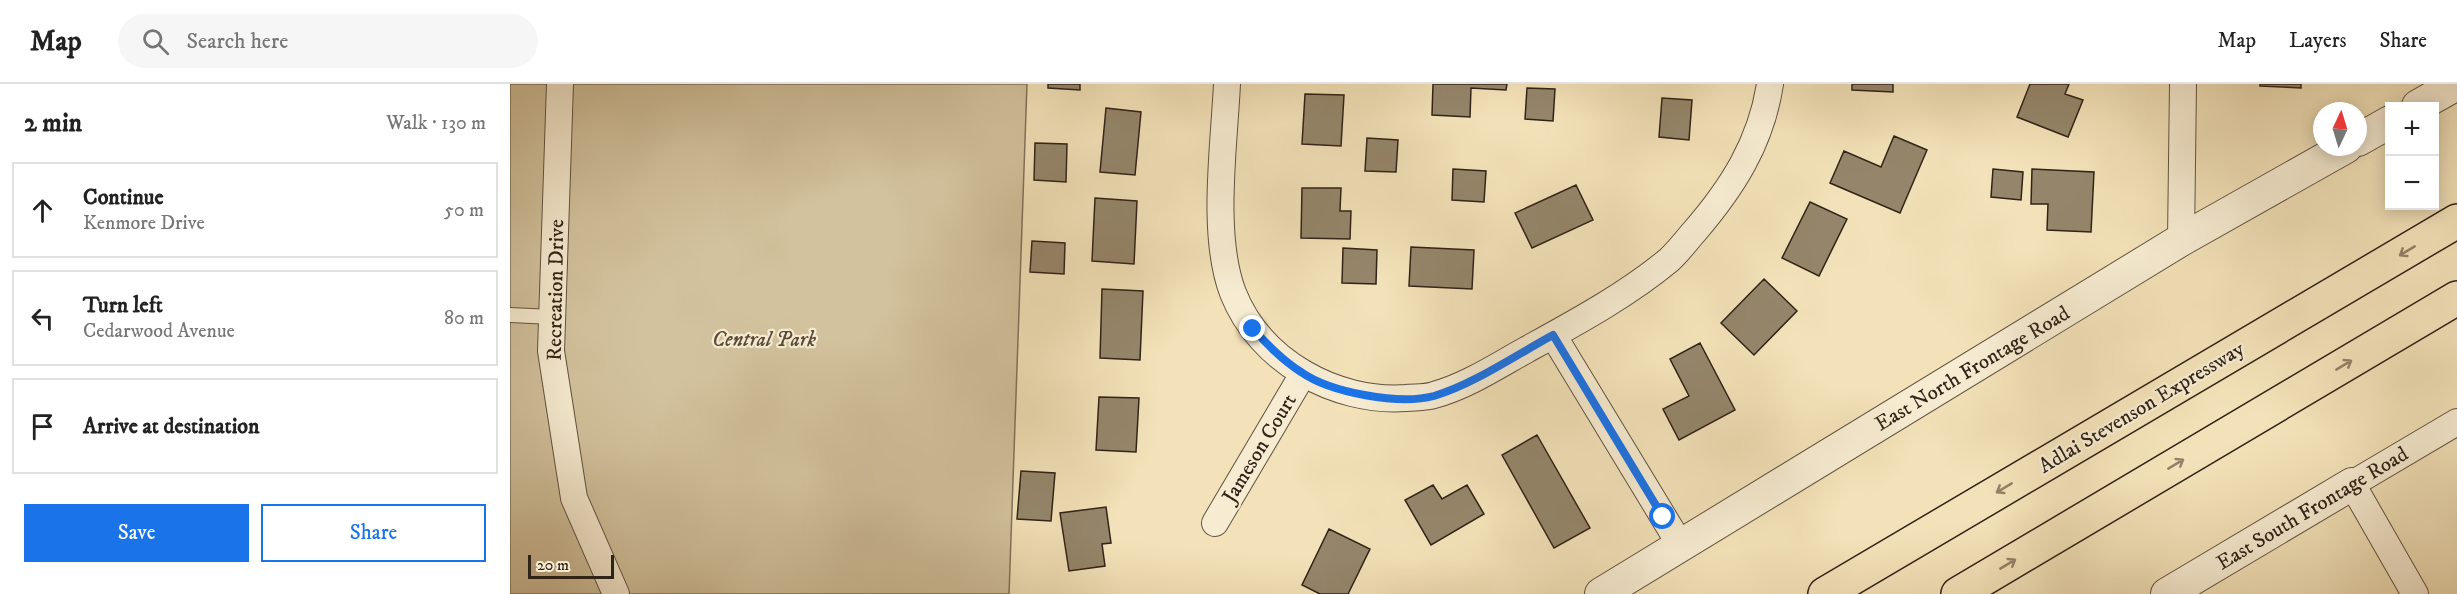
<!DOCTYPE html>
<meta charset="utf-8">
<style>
body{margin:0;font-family:"IM FELL DW Pica",serif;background:#f6f6f6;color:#222}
.controls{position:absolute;right:18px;top:18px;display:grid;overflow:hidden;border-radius:0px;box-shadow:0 3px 15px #0003}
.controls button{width:54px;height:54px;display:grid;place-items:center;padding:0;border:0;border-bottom:2px solid #e0e0e0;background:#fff;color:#222;font:30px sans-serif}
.compass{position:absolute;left:1803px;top:18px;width:54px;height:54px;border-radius:50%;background:#fff;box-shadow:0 3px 15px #0003;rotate:4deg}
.scale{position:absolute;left:18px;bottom:15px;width:86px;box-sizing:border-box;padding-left:6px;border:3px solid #302317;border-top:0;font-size:16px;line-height:21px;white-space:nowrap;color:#302317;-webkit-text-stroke:4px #f7ecd2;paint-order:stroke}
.stop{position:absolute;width:18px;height:18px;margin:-14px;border:4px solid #1a73e8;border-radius:50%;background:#fff}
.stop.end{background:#1a73e8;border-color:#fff;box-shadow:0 2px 6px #0008}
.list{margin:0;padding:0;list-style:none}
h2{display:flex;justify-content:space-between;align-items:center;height:78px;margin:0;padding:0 24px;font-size:26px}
h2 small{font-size:20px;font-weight:400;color:#767676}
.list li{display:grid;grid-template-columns:39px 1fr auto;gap:18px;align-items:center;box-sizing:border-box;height:96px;margin:0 12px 12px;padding:0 12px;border:2px solid #e0e0e0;border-radius:0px}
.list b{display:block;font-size:22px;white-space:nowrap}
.list p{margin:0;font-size:20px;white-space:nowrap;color:#767676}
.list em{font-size:20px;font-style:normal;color:#767676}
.actions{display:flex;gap:12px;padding:18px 24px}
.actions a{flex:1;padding:14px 0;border:2px solid #1a73e8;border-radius:0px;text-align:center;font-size:21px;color:#1a73e8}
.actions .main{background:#1a73e8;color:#fff}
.icon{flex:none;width:33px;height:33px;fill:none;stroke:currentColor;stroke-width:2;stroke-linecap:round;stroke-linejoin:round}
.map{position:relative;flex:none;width:1947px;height:510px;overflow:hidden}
header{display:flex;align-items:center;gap:36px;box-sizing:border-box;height:84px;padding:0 30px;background:#fff;border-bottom:2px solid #e0e0e0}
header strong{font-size:28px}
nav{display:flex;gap:33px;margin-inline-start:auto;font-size:21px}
.search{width:420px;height:54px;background:#f6f6f6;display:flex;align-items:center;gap:15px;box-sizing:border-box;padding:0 21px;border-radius:33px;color:#767676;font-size:22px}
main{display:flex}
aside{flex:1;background:#fff}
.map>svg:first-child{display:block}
.green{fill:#d2c29d;stroke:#81725a;stroke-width:1.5}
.building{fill:#95866b;stroke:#302317;stroke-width:1.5}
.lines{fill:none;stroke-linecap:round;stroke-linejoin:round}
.service-casing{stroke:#615340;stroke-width:16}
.minor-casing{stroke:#615340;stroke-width:28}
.tertiary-casing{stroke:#615340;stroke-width:34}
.motorway-casing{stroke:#302317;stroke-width:36}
.service{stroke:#f7ecd2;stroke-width:14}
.minor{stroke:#f7ecd2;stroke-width:26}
.tertiary{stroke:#f7ecd2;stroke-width:32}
.motorway{stroke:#f3e2b9;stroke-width:33}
.oneway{stroke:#928268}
.route{stroke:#1a73e8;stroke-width:8}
.labels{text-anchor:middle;stroke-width:4.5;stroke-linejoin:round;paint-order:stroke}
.street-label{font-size:21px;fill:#302317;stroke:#f7ecd2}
.park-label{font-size:21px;font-style:italic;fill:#584b38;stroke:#f7ecd2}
</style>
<header>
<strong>Map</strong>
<div class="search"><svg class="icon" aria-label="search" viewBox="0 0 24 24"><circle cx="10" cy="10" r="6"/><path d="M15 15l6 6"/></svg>Search here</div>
<nav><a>Map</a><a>Layers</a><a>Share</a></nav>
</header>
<main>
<aside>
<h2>2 min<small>Walk · 130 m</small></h2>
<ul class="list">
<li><svg class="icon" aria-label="ahead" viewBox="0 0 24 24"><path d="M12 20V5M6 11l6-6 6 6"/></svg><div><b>Continue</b><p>Kenmore Drive</p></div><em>50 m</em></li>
<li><svg class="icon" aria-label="left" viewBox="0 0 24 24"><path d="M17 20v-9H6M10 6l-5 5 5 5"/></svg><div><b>Turn left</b><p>Cedarwood Avenue</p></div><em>80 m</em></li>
<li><svg class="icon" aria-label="arrive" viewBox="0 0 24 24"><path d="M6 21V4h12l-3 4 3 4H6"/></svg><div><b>Arrive at destination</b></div></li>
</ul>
<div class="actions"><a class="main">Save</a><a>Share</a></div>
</aside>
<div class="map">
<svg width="1947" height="510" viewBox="0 0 1947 510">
<rect width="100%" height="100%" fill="#f3e2b9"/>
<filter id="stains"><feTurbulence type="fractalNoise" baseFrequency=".00333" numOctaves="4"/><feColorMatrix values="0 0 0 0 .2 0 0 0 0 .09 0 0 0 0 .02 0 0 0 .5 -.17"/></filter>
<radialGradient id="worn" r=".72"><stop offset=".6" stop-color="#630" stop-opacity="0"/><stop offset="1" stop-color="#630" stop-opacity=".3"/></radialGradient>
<path class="green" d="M0,0H517L499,510H0Z"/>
<path class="building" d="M538,0H570V6L538,4Z
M923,0H997L996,6L961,4L960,33L922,31Z
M1342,0H1383V8L1342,6Z
M1520,0H1559L1555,10L1573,16L1558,53L1507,33Z
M1750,0H1791V4L1750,2Z
M1017,4L1045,5L1043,37L1015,35Z
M795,10L834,11L831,62L792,60Z
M1152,14L1182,16L1179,56L1149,53Z
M596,24L631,28L625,91L590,88Z
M1384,52L1417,66L1390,129L1320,99L1334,67L1371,83Z
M857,54L888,56L886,88L855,87Z
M525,59L557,60L556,98L524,96Z
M943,85L976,87L974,118L942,116Z
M1483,85L1513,88L1511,116L1481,113Z
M1522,85L1584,88L1581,148L1537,146L1538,120H1521Z
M1066,101L1083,136L1022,164L1005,129Z
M792,104H831L830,127H841L840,155L791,154Z
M585,114L627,117L624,180L582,177Z
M1300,118L1337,135L1309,192L1272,174Z
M522,157L555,159L554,190L520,188Z
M901,163L964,166L962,205L899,202Z
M833,164L867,166L866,200L832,199Z
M1254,195L1287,227L1244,271L1211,239Z
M592,205L633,207L630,276L590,274Z
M1190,259L1225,326L1169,356L1153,325L1179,312L1160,275Z
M589,313L629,314L626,368L586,366Z
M1027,351L1080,444L1044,464L992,371Z
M511,387L545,389L541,437L507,435Z
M923,401L932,415L957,401L974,430L921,461L895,416Z
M596,423L601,459L592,460L595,482L559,487L550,429Z
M819,445L860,465L838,510H810L792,501Z"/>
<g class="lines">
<g class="service-casing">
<path id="service" d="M0,231L42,233"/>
</g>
<g class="minor-casing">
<path id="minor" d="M50,0L41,267L64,414L106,510
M717,0C714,62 701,152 723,209C750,277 825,319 896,314C905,313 915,314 924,311C957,302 987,282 1016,266C1065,239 1117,211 1159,176C1168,168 1176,157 1184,148C1222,104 1251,59 1260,0
M1671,156L1673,0
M1043,251L1171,462
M705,439L793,290
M1905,510L1842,400L1947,338"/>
</g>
<g class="tertiary-casing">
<path id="tertiary" d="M1908,22L1947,0
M1848,56L1880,38
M1091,510L1671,156L1836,63
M1657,510L1842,400"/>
</g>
<g class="motorway-casing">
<path id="motorway" d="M1315,510L1947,137
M1448,510L1947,214"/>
</g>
<use href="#service" class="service"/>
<use href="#minor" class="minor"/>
<use href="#tertiary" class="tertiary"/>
<use href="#motorway" class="motorway"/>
</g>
<defs><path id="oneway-shaft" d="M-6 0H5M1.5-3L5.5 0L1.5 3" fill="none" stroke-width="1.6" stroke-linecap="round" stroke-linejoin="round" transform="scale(1.5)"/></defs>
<g class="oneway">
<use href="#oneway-shaft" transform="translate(1897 167) rotate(149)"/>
<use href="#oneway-shaft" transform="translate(1834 281) rotate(-31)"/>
<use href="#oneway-shaft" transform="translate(1666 380) rotate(-31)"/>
<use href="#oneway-shaft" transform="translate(1494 404) rotate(149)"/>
<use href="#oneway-shaft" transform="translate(1498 480) rotate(-31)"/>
</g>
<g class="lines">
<path class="route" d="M743,245C758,261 772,276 791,288C821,309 889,321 924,312C964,300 1006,271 1043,251L1153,433"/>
</g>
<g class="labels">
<g class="street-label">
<text transform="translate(45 206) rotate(-89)" y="7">Recreation Drive</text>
<text transform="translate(1462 284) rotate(-31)" y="7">East North Frontage Road</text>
<text transform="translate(1631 323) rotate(-31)" y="7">Adlai Stevenson Expressway</text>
<text transform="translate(749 364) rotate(-59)" y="7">Jameson Court</text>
<text transform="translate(1802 424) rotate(-31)" y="7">East South Frontage Road</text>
</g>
<g class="park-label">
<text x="254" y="262">Central Park</text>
</g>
</g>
<rect width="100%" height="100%" filter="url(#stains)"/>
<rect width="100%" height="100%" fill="url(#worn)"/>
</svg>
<div class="controls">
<button>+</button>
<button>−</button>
</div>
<svg class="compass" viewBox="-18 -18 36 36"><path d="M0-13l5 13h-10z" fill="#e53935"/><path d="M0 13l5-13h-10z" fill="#767676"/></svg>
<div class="scale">20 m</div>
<div class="stop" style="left:1153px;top:433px"></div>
<div class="stop end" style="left:743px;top:245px"></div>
</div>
</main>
